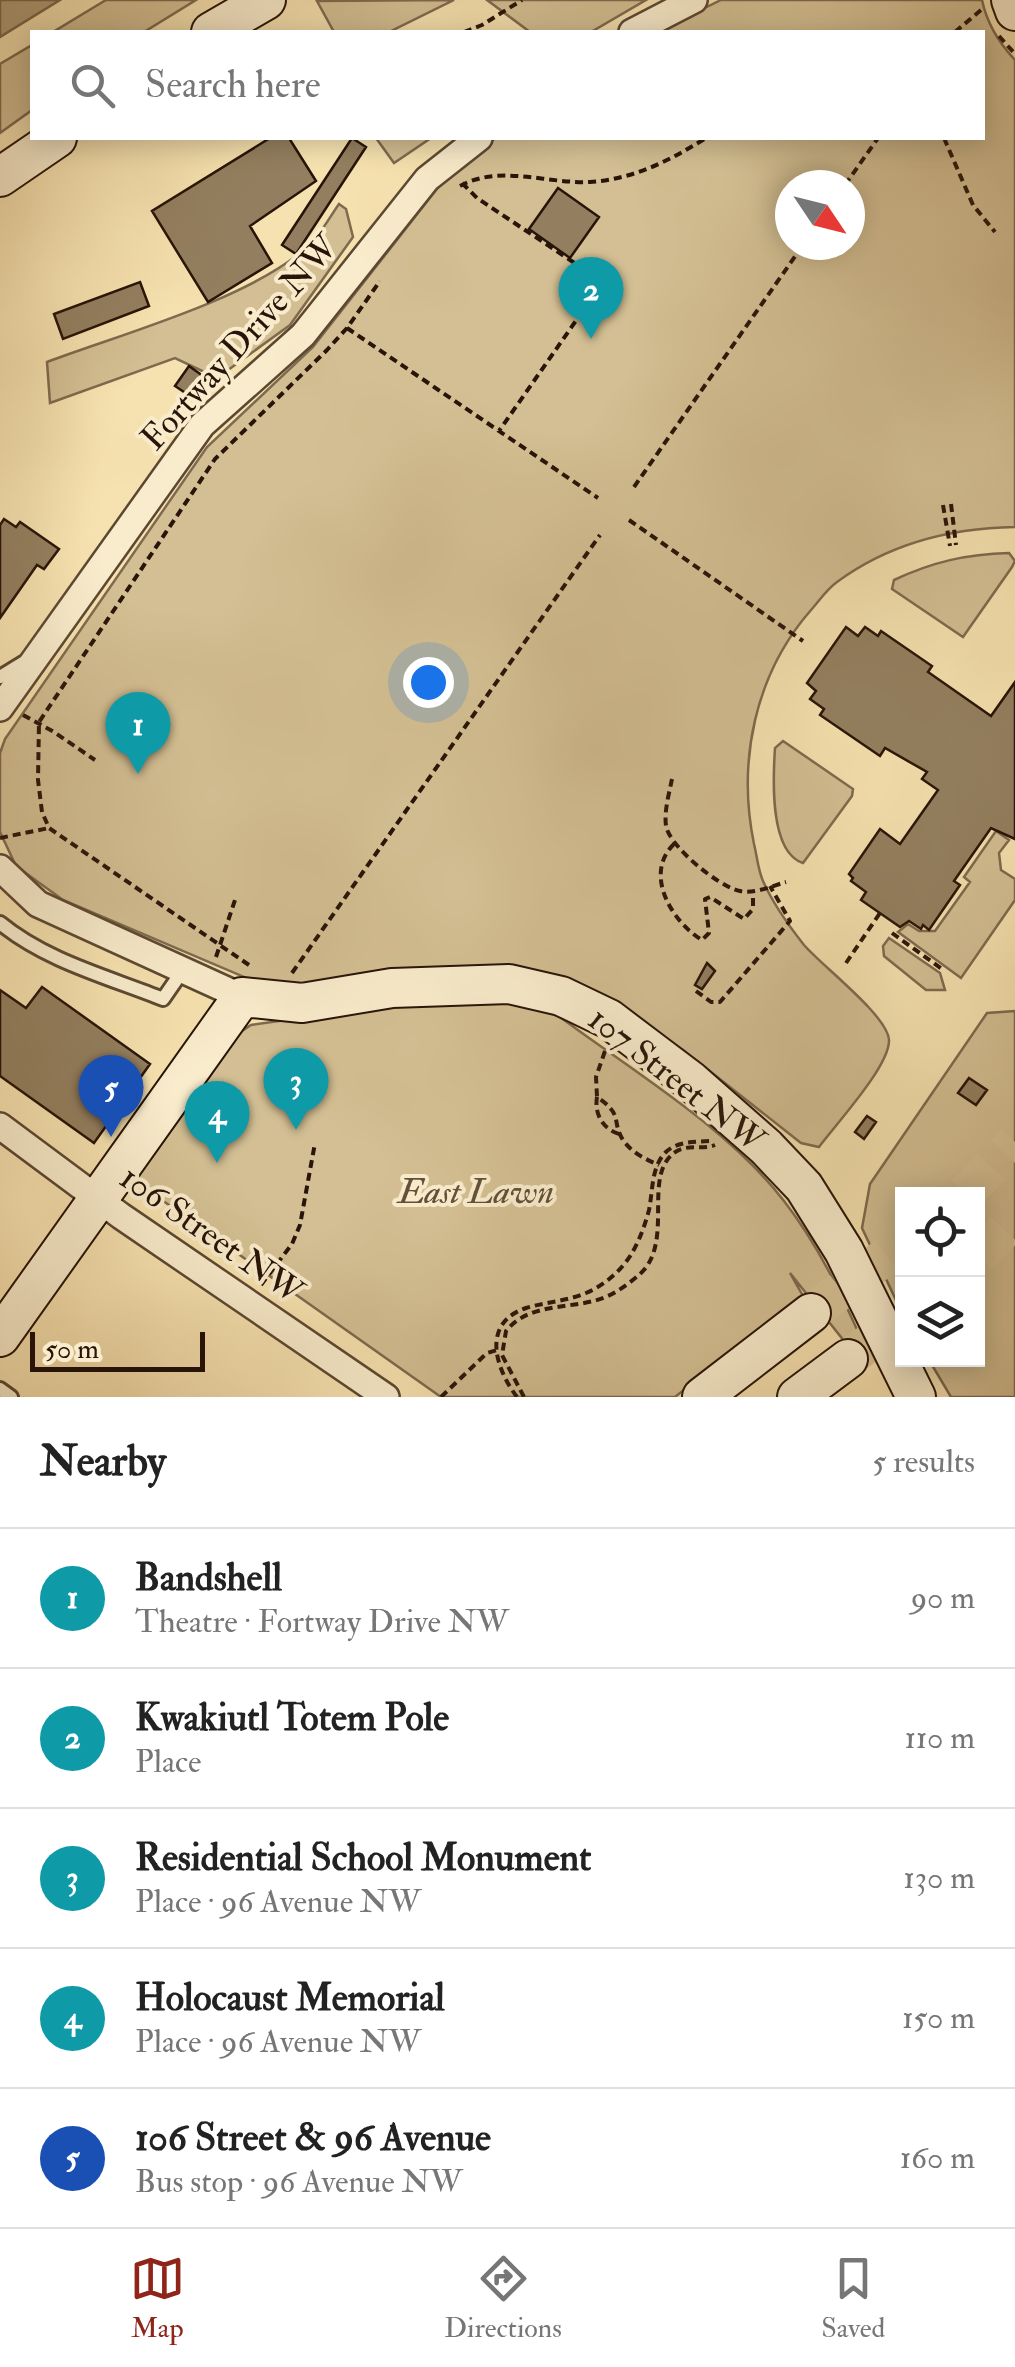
<!DOCTYPE html>
<meta charset="utf-8">
<style>
body{margin:0;font-family:"IM FELL Double Pica",serif;background:#f6f6f6;color:#222}
.controls{position:absolute;right:30px;bottom:30px;display:grid;overflow:hidden;border-radius:0px;box-shadow:0 5px 25px #0003}
.controls button{width:90px;height:90px;display:grid;place-items:center;padding:0;border:0;border-bottom:2px solid #e0e0e0;background:#fff;color:#222;font:50px sans-serif}
.compass{position:absolute;left:775px;top:170px;width:90px;height:90px;border-radius:50%;background:#fff;box-shadow:0 5px 25px #0003;rotate:125deg}
.scale{position:absolute;left:30px;bottom:25px;width:175px;box-sizing:border-box;padding-left:10px;border:5px solid #281408;border-top:0;font-size:28px;line-height:35px;white-space:nowrap;color:#281408;-webkit-text-stroke:8px #f9eccc;paint-order:stroke}
.you{position:absolute;left:428px;top:682px;width:35px;height:35px;margin:-25px;border:8px solid #fff;border-radius:50%;background:#1a73e8;box-shadow:0 0 0 15px #1a73e833}
.badge{display:grid;place-items:center;width:65px;height:65px;border-radius:50%;background:#8f2418;color:#fff;font-size:32px;font-weight:700}
.pin{position:absolute;translate:-50% -82px;filter:drop-shadow(0 2px 5px #0008)}
.pin::after{content:'';position:absolute;top:52px;width:35px;height:30px;background:inherit;clip-path:polygon(0 0,100% 0,50% 100%)}
.list{margin:0;padding:0;list-style:none}
h2{display:flex;justify-content:space-between;align-items:center;height:130px;margin:0;padding:0 40px;font-size:42px}
h2 small{font-size:32px;font-weight:400;color:#767676}
.list li{display:grid;grid-template-columns:65px 1fr auto;gap:30px;align-items:center;box-sizing:border-box;height:140px;padding:0 40px;border-top:2px solid #e0e0e0}
.list b{display:block;font-size:38px;white-space:nowrap}
.list p{margin:0;font-size:32px;white-space:nowrap;color:#767676}
.list em{font-size:32px;font-style:normal;color:#767676}
.icon{flex:none;width:55px;height:55px;fill:none;stroke:currentColor;stroke-width:2;stroke-linecap:round;stroke-linejoin:round}
.map{position:relative;flex:none;width:1015px;height:1397px;overflow:hidden}
.search{position:absolute;background:#fff;box-shadow:0 5px 25px #0003;left:30px;right:30px;top:30px;height:110px;display:flex;align-items:center;gap:25px;box-sizing:border-box;padding:0 35px;border-radius:0px;color:#767676;font-size:38px}
.sheet{height:830px;background:#fff}
nav{display:flex;justify-content:space-around;align-items:center;box-sizing:border-box;height:140px;border-top:2px solid #e0e0e0;background:#fff;font-size:28px;color:#767676}
nav a{display:grid;justify-items:center;gap:5px}
nav .on{color:#8f2418}
.map>svg:first-child{display:block}
.green{fill:#d3bf93;stroke:#7e6a4e;stroke-width:2.5;fill-rule:evenodd}
.water{fill:#b09c77;stroke:#7a664b;stroke-width:2.5}
.building{fill:#937f5f;stroke:#281408;stroke-width:2.5}
.lines{fill:none;stroke-linecap:round;stroke-linejoin:round}
.secondary-tunnel{stroke:#d7c397;stroke-width:38;stroke-dasharray:38 19;stroke-linecap:butt}
.lane-casing{stroke:#5c4832;stroke-width:18}
.street-casing{stroke:#5c4832;stroke-width:30}
.secondary-casing{stroke:#281408;stroke-width:42}
.path{stroke:#281408;stroke-width:4;stroke-dasharray:8 5;stroke-linecap:butt}
.lane{stroke:#f9eccc;stroke-width:12}
.street{stroke:#f9eccc;stroke-width:25}
.secondary{stroke:#f9eccc;stroke-width:38}
.labels{text-anchor:middle;stroke-width:8;stroke-linejoin:round;paint-order:stroke}
.street-label{font-size:35px;fill:#281408;stroke:#f9eccc}
.park-label{font-size:35px;font-style:italic;fill:#645039;stroke:#f9eccc}
</style>
<div class="map">
<svg width="1015" height="1397" viewBox="0 0 1015 1397">
<rect width="100%" height="100%" fill="#f6e2b0"/>
<filter id="stains"><feTurbulence type="fractalNoise" baseFrequency=".002" numOctaves="4"/><feColorMatrix values="0 0 0 0 .2 0 0 0 0 .09 0 0 0 0 .02 0 0 0 .5 -.17"/></filter>
<radialGradient id="worn" r=".72"><stop offset=".6" stop-color="#630" stop-opacity="0"/><stop offset="1" stop-color="#630" stop-opacity=".3"/></radialGradient>
<path class="green" d="M106,0H196L144,32H53Z
M454,0L389,32H334L317,1Z
M487,0H646L591,32H530Z
M721,0H982C987,24 999,43 1015,60V527C950,528 890,543 837,582C827,589 819,601 811,610C755,674 737,761 754,844C757,856 758,870 763,881C773,904 789,926 804,945C822,966 888,1016 889,1040C890,1066 835,1125 819,1147L801,1143L683,1050L605,998L256,982L63,900L16,866L0,832V753L5,739L207,447L313,347L440,185L495,138H982V32H656ZM790,185H850V245H790Z
M32,45V110L0,133V64Z
M376,138H431L394,163Z
M339,204L346,209L353,237L290,325L217,378L175,358L50,403L47,362C121,334 250,299 307,247C320,236 329,218 339,204Z
M1009,553L1015,561L1012,567L963,637L892,589L894,580C932,562 967,554 1009,553Z
M783,741L853,789L852,796L803,863C769,852 773,778 775,748Z
M996,831L1009,840L999,853L1001,870L1015,879V900L961,978L898,932L908,924L919,931H935L970,882L964,877Z
M889,938L940,973L945,990H926L884,956L883,946Z
M500,999L542,1009L560,1017C634,1072 728,1128 784,1201C822,1250 846,1304 871,1361L864,1366L790,1273L803,1296L675,1397H441L135,1181L233,1037L251,1025L414,1002Z
M1015,1011V1397H951L929,1360H978V1194H902V1313L862,1228L870,1184L987,1013Z"/>
<path class="water" d="M0,0H60L0,37Z"/>
<path class="building" d="M270,138H289L316,181L250,226L272,263L208,302L152,211Z
M352,138L366,147L296,254L282,245Z
M558,188L599,217L570,258L529,229Z
M140,282L149,306L63,339L54,314Z
M189,366L210,381L196,400L175,386Z
M4,519L16,527L20,522L59,549L44,569L37,565L0,618V525Z
M846,627L858,636L865,627L878,636L881,631L932,666L928,672L991,716L1015,682V839L991,828L954,881L960,885L929,930L923,925L921,929L909,921L900,927L861,900L866,892L851,881L853,878L849,874L880,829L900,844L938,790L922,779L927,772L885,748L880,756L820,715L824,709L810,699L816,691L807,683Z
M707,963L715,971L702,989L695,985Z
M42,987L150,1064L94,1143L0,1076V990L26,1008Z
M969,1078L987,1090L976,1105L958,1093Z
M867,1116L876,1122L864,1139L855,1132Z"/>
<g class="lines">
<path class="secondary-tunnel" d="M965,1194L1015,1142
M978,1257L1015,1218
M811,1313L902,1244
M848,1359L902,1318"/>
<g class="lane-casing">
<path id="lane" d="M0,677L23,663
M0,923C46,961 108,977 163,999L183,970
M0,1389L11,1397"/>
</g>
<g class="street-casing">
<path id="street" d="M632,32L694,0
M0,708L202,425L303,335L427,179L479,138
M0,868L38,904L242,997
M0,1126L121,1216L386,1397"/>
</g>
<g class="secondary-casing">
<path id="secondary" d="M1011,0L1015,11
M211,32L266,0
M0,177L57,138
M0,1337L242,997L302,1003L392,988L509,984L561,996L609,1019L691,1081L766,1147L804,1187L844,1251L916,1397
M702,1397L811,1313
M797,1397L848,1359"/>
</g>
<path class="path" d="M464,32L482,25L522,0
M955,32L981,10
M999,36L1015,54
M944,138L973,205L995,232
M462,183L477,198L603,282L499,431
M845,185L878,138
M460,186C500,164 547,184 590,182C634,179 669,161 706,138
M347,328L598,498
M634,487L803,245
M951,504L956,545
M943,505L950,546
M629,520L803,641
M23,715L54,732L95,760
M672,779C669,794 664,811 666,826C670,847 719,887 740,891C755,894 772,886 786,882
M0,838L49,828
M674,844C643,874 672,922 702,940L709,933L705,899L710,897L744,919L753,909V893
M892,933L942,969
M216,957L236,897
M846,963L880,913
M249,965L49,828L42,812L38,780L39,722L215,459L327,350L347,328L380,281
M292,973L600,535
M696,991L711,1002H720L790,921L770,886
M605,1051L596,1077L597,1097C624,1115 611,1121 623,1140C632,1153 645,1159 659,1165
M597,1097C594,1114 603,1129 619,1134
M261,1285L292,1244L300,1225L315,1143
M441,1397L487,1353L497,1350
M517,1397C495,1368 481,1323 526,1308C546,1302 567,1301 586,1293C605,1285 622,1270 632,1253C640,1239 645,1225 649,1210C653,1191 651,1165 667,1151C679,1141 696,1142 711,1141
M524,1397L502,1355L506,1331C531,1300 575,1311 608,1296C619,1291 631,1282 640,1274C676,1241 640,1173 677,1151C689,1144 703,1150 715,1145"/>
<use href="#lane" class="lane"/>
<use href="#street" class="street"/>
<use href="#secondary" class="secondary"/>
</g>
<g class="labels">
<g class="street-label">
<text transform="translate(239 342) rotate(-48)" y="12">Fortway Drive NW</text>
<text transform="translate(677 1079) rotate(38)" y="12">107 Street NW</text>
<text transform="translate(212 1234) rotate(35)" y="12">106 Street NW</text>
</g>
<g class="park-label">
<text x="476" y="1203">East Lawn</text>
</g>
</g>
<rect width="100%" height="100%" filter="url(#stains)"/>
<rect width="100%" height="100%" fill="url(#worn)"/>
</svg>
<div class="controls">
<button><svg class="icon" aria-label="locate" viewBox="0 0 24 24"><circle cx="12" cy="12" r="6"/><path d="M12 2v4M12 18v4M2 12h4M18 12h4"/></svg></button>
<button><svg class="icon" aria-label="layers" viewBox="0 0 24 24"><path d="M12 4l9 5-9 5-9-5zM3 14l9 5 9-5"/></svg></button>
</div>
<svg class="compass" viewBox="-18 -18 36 36"><path d="M0-13l5 13h-10z" fill="#e53935"/><path d="M0 13l5-13h-10z" fill="#767676"/></svg>
<div class="scale">50 m</div>
<div class="you"></div>
<div class="pin badge" style="left:138px;top:774px;background:#0f9aa8">1</div>
<div class="pin badge" style="left:591px;top:339px;background:#0f9aa8">2</div>
<div class="pin badge" style="left:296px;top:1130px;background:#0f9aa8">3</div>
<div class="pin badge" style="left:217px;top:1163px;background:#0f9aa8">4</div>
<div class="pin badge" style="left:111px;top:1137px;background:#1a4fb4">5</div>
<div class="search"><svg class="icon" aria-label="search" viewBox="0 0 24 24"><circle cx="10" cy="10" r="6"/><path d="M15 15l6 6"/></svg>Search here</div>
</div>
<section class="sheet">
<h2>Nearby<small>5 results</small></h2>
<ul class="list">
<li><span class="badge" style="background:#0f9aa8">1</span><div><b>Bandshell</b><p>Theatre · Fortway Drive NW</p></div><em>90 m</em></li>
<li><span class="badge" style="background:#0f9aa8">2</span><div><b>Kwakiutl Totem Pole</b><p>Place</p></div><em>110 m</em></li>
<li><span class="badge" style="background:#0f9aa8">3</span><div><b>Residential School Monument</b><p>Place · 96 Avenue NW</p></div><em>130 m</em></li>
<li><span class="badge" style="background:#0f9aa8">4</span><div><b>Holocaust Memorial</b><p>Place · 96 Avenue NW</p></div><em>150 m</em></li>
<li><span class="badge" style="background:#1a4fb4">5</span><div><b>106 Street &amp; 96 Avenue</b><p>Bus stop · 96 Avenue NW</p></div><em>160 m</em></li>
</ul>
</section>
<nav>
<a class="on"><svg class="icon" aria-label="map" viewBox="0 0 24 24"><path d="M3 6l6-2 6 2 6-2v14l-6 2-6-2-6 2zM9 4v14M15 6v14"/></svg>Map</a>
<a><svg class="icon" aria-label="directions" viewBox="0 0 24 24"><path d="M12 3l9 9-9 9-9-9zM9 14v-3h6M13 9l2 2-2 2"/></svg>Directions</a>
<a><svg class="icon" aria-label="saved" viewBox="0 0 24 24"><path d="M7 4h10v16l-5-4-5 4z"/></svg>Saved</a>
</nav>
